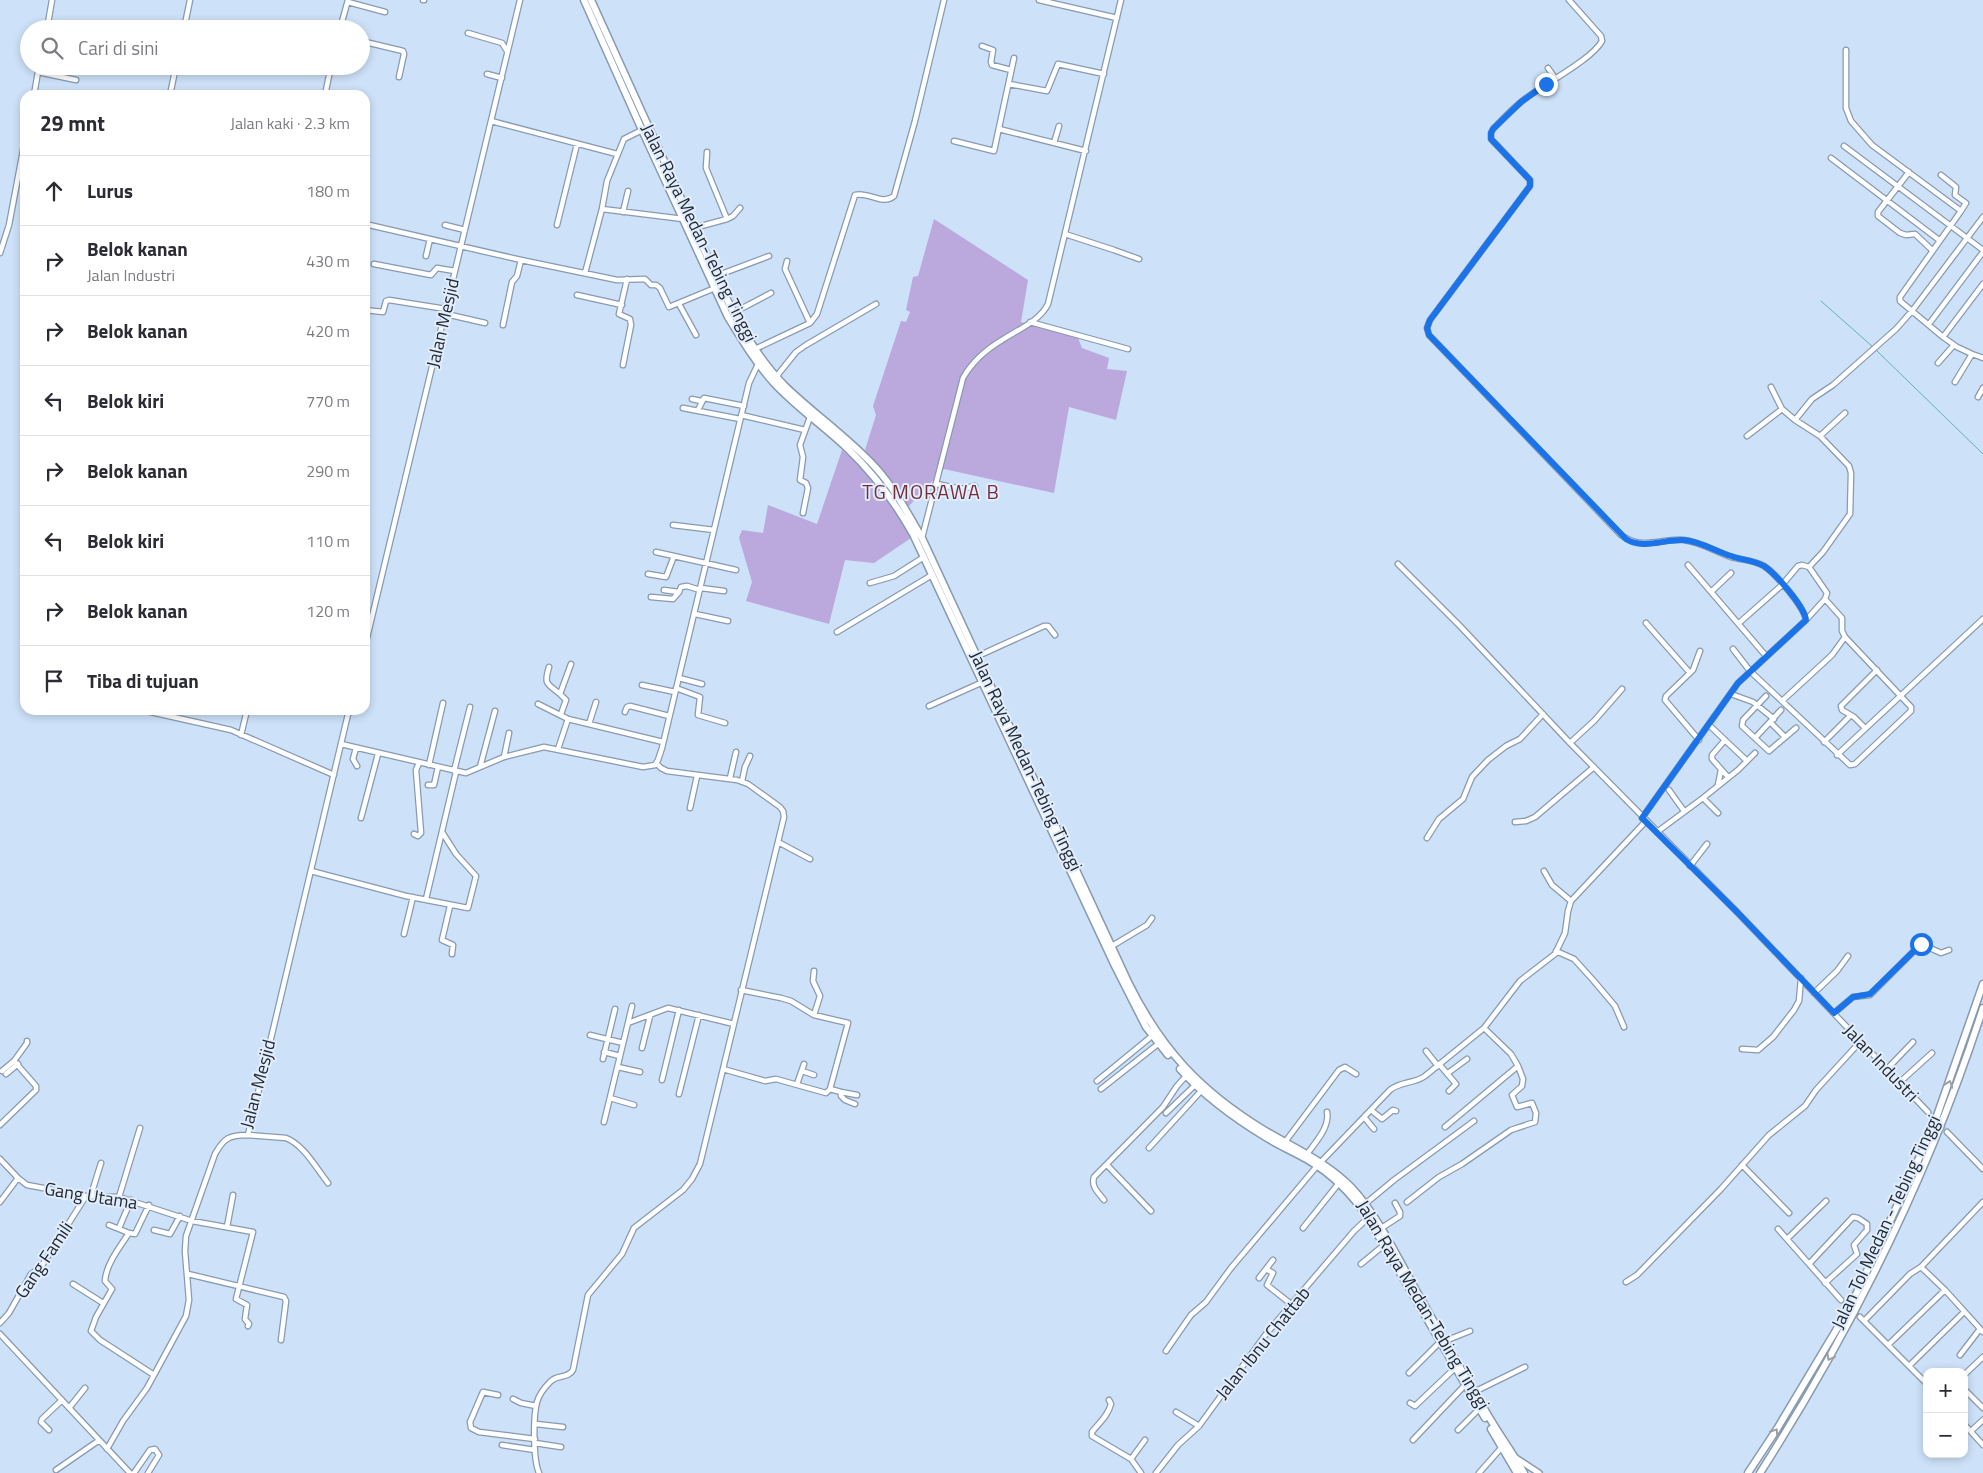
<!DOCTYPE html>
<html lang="id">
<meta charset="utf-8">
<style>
body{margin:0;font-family:"Titillium Web",sans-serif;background:#f7f7f7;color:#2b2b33}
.controls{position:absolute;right:15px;bottom:15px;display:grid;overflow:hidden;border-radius:10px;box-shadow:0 2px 8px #0003}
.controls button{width:45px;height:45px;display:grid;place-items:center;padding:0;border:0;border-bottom:1px solid #e1e1e2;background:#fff;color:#2b2b33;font:25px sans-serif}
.stop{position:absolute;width:15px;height:15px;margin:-11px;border:4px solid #1a73e8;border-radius:50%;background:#fff}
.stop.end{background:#1a73e8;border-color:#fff;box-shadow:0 1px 5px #0008}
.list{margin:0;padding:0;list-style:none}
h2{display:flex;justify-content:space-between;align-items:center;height:65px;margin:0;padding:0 20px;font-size:21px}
h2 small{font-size:16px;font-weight:400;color:#7c7c81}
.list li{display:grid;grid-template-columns:32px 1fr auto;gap:15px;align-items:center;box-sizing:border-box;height:70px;padding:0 20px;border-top:1px solid #e1e1e2}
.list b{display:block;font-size:19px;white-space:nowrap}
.list p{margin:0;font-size:16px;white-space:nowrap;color:#7c7c81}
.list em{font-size:16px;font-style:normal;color:#7c7c81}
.icon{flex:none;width:28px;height:28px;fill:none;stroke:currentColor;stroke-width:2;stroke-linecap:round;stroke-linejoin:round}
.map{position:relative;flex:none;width:1983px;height:1473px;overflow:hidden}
.search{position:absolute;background:#fff;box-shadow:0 2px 8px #0003;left:20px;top:20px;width:350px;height:55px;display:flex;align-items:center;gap:12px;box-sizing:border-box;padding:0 18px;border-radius:28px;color:#7c7c81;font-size:19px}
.panel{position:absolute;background:#fff;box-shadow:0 2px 8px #0003;left:20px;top:90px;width:350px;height:625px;border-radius:15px}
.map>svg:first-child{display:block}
.green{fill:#bba8dc}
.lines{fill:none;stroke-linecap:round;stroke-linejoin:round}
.stream{stroke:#61b2ba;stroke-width:1}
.minor-tunnel{stroke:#abbcd0;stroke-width:4.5;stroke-dasharray:4.5 2;stroke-linecap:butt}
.minor-casing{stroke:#879ab0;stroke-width:7}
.major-casing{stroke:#879ab0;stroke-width:8}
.highway-casing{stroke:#879ab0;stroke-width:9}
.minor{stroke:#fff;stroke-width:4.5}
.major{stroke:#fff;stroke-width:5}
.highway{stroke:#fff;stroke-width:6}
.oneway{stroke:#9c9fa3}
.route{stroke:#1a73e8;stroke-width:6}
.labels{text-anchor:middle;stroke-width:4;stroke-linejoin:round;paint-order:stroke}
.street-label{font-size:18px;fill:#222932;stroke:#e1edfc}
.quarter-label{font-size:20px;letter-spacing:1px;fill:#752e38;stroke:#e1edfc}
</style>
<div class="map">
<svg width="1983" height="1473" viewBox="0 0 1983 1473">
<rect width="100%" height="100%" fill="#cde1f8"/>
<path class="green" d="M934,219L1028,280L1021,322L1078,338L1082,348L1109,358L1107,369L1127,371L1116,420L1069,407L1054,493L944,469L908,507L865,450L876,415L873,406L901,321L906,322L910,312L906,310L913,277L918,276Z
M842,450C872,474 893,504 911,538L874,563L845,560L829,624L746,601L752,582L739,538L742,530L763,533L768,505L817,524Z"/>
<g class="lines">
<path class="stream" d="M1821,301L1873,347
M1876,350L1983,454"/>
<path class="minor-tunnel" d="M1928,1112L1947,1132
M1841,1300L1860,1317"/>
<g class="minor-casing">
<path id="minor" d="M423,0H424
M1039,0L1117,18
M1569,0L1601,36L1602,41C1592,60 1540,86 1521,102C1511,110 1502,120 1493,129L1491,133V139L1530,180V186L1430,320L1427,328L1429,335L1621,535C1643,551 1660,538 1684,540C1700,542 1715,551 1731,557C1742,560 1754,560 1764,566C1776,574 1804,607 1806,620L1738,683L1642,818
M348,2L385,12
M47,29L52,0
M184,29L190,0
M340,29L348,0
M468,33L502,43L507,51
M361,41L403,51L404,54L399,77
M982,46L993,50L991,62L992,65L1011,70
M1846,50V108L1851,121L1872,145L1961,211L1900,297V301L1943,337L1983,284
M1548,68L1555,78
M38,72L76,80
M487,74L502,78
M1009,84L1047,91L1058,64L1104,74
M34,95L39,66
M170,95L176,66
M325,95L331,66
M491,121L617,154
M999,129L1086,151
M954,141L994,151L1014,58
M1054,143L1059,126
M1844,146L1983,250
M1831,158L1939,240
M1909,172L1878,212V216L1900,233L1906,235L1915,234L1932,250
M1941,175L1956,187L1955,195L1966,203L1961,211
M602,209L607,181L624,139L642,130
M623,212L628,191
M727,219L733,216L740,208
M365,224L521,260L617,280L645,279L651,285H656L660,288L669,307L715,288
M445,225L465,230
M557,225L577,144
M694,228L727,219L706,168L707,152
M1065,234L1114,250L1139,259
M0,253L9,225L25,140
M426,256L430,239
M787,261L785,269L810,323
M374,264L431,275L437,268L455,271
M585,273L602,209L683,219
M716,276L769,256
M577,295L622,305
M679,304L696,335
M365,310L383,312L386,301L389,300L446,309
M733,313L771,293
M446,314L485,323
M1030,322L1128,349
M1929,324L1983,252
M503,325L512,282L517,276L521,260
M1943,337L1957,347L1972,354L1955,382
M753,350L810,323L817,314L855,195C868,191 882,206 894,196L915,121L944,0
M1972,354L1983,358
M1938,363L1954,345
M623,365L631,325L630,319L619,314L627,279
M776,377L796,352L806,345L876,304
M1771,387L1782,409L1795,420
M1978,397L1983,388
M692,399L701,401
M683,408L740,419
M698,410L704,398L744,406
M741,415L805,430
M1747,436L1782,409
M1820,436L1845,413
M937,484L961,489L975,486
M803,513L808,488L806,483L800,480L803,457L800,445L810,417
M673,525L714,530
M922,538L963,378C972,362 987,349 1002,340C1017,330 1040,321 1048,304L1121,0
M656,552L736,570
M1398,564L1460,626L1570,743L1738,913L1928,1112
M1688,565L1766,656
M1809,567L1823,552L1850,514L1851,473L1849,466L1820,436L1795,420L1812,399L1833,385L1896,329L1912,311L1983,217
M648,574L666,577L674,556
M870,583L894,576L924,557
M701,588L724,591
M664,590L679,592L681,587L687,586L700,590
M1712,591L1731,573
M651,597L673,599L679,592
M695,614L728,621
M1806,620L1825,599
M1646,623L1690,673
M1739,623L1782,585L1798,566L1802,565L1809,567
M837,632L932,575
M365,646L520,0
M1733,649L1750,671L1850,765L1855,764L1911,711V707L1845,637L1842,631V618L1825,599L1827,593L1809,567
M978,656L1044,626H1048L1055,635
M549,667C544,684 546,683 560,694
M679,678L702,684
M642,685L675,692
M676,688L700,697L698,715L725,723
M1731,694L1753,702L1774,719
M1766,696L1743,720L1742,726L1769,751L1796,728
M1782,701L1832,655L1845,637
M538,704L568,719L663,742
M929,706L983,682
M142,710L231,730L334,775
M625,712L627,707L630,706L669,716
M561,714L566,700L560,694L571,664
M1770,722L1785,737
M589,724L596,702
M1709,725L1746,760
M1865,728L1854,717L1842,710L1841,706L1877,670
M241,735L247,710
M1755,738L1781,710
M1699,740L1665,700L1666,696L1693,670L1700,651
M1725,740L1712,755V759L1728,777
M1824,742L1850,716
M1570,743L1594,721L1622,689
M341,744L466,773L504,757L544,747L643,767L655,765L658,760L662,748L749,383L758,364
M356,748L353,759L357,766
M558,749L568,719
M1837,755L1983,619
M504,757L509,733
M429,765L443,703
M480,767L495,711
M454,771L470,707
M730,778L736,752
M742,781L745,767L750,756
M428,785H434L438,767
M1718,785L1721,770
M1669,790L1684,811
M1703,798L1718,813
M690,808L697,776
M361,818L378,754
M1515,822L1526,821L1535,817L1594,767
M1657,832L1703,798L1738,770L1755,753
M414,834L418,836L421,833L416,770L419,763
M1427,838L1439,819L1463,799L1472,777L1488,760L1506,746L1520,739L1543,714
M778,842L810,859
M1690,866L1707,844
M311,871L406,896L468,908L476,876L456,854L442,832
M1544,871L1552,885L1571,901
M426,899L456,772
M450,906L442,940L453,945L452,954
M404,934L413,897
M1112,946L1147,925L1152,918
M1556,951L1574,959L1593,980L1615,1006L1624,1027
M1814,993L1837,971L1848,956
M1834,1013L1853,997L1870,995L1921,944L1941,953L1949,950
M814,1015L820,996L813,981L814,971
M628,1023L632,1006
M590,1035L623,1043
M642,1048L650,1016
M1742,1049L1758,1050L1773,1037L1794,1010L1799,1001L1801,978
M1426,1051L1438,1066
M604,1052L620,1056
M603,1059L615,1009
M1439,1064L1456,1084L1449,1091
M618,1067L640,1072
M723,1069L765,1081L776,1079L826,1093L830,1089L848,1023L814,1015L791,1001L781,998L741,990
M1887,1069L1913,1042
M2,1071L14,1061L27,1043V1041
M802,1071L814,1075
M1448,1073L1467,1059
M6,1074L18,1064
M662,1080L679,1010
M1097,1081L1152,1036
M1900,1082L1932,1053
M797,1084L804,1064
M830,1089L841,1092V1096L845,1100L855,1104
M1101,1089L1158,1044
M841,1092L857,1095
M679,1094L699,1015
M610,1098L634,1105
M1371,1110L1382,1119L1393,1110L1396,1111
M1166,1113L1195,1085
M1364,1117L1374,1129
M604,1122L628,1023L668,1008L734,1024
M0,1125L36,1090V1086L14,1061
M1445,1127L1518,1066L1511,1054L1484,1028
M1947,1132L1983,1169
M248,1135L286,1138C304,1145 316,1168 328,1183
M1285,1142L1339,1070L1345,1067L1356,1074
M1149,1148L1201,1091
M1307,1154C1315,1143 1330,1127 1327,1112
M0,1159L18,1178L27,1185L86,1196L119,1197L192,1221L253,1232L236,1299L247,1305L245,1319L249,1324L248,1326
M1107,1165L1151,1211
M1742,1165L1789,1213
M91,1195L101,1163
M119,1197L140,1128
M1104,1200C1098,1192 1091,1187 1094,1177L1163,1107L1177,1086L1186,1076
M0,1202L18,1178
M1407,1202L1439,1177L1462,1164L1511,1130L1535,1122L1536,1113L1532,1103L1517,1107L1512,1095L1522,1086L1523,1079L1518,1066
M1365,1204L1394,1180L1474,1121
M109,1225L129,1233C120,1247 106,1264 105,1281L112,1289L96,1317L91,1331L100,1340L154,1375
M227,1227L233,1195
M119,1228L131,1200
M1303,1228L1339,1183
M1380,1229L1400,1216V1212L1395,1203
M1778,1229L1841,1300
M154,1230L170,1234L180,1216
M129,1233L135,1234L149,1205
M1787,1239L1826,1201
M1273,1260L1266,1269L1273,1273L1267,1285L1291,1304
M1361,1264L1384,1245
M1809,1264L1853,1217L1858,1218L1867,1224V1230L1854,1245L1857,1254L1825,1283
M1921,1267L1945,1290L1983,1332
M188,1274L284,1297L286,1301L281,1340
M1259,1278L1266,1269
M1626,1282L1637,1275L1721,1189L1769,1135L1805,1106L1816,1090L1860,1042
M73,1284L103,1303
M1860,1317L1927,1384
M1864,1321L1910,1274L1921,1267L1983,1202
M0,1323L9,1313L31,1274L41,1267L86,1196
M0,1334L130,1473
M1445,1341L1470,1331
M1888,1345L1945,1290
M1166,1351L1191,1315L1206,1302L1231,1268L1317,1166L1390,1090C1401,1081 1414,1084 1425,1076L1484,1028L1520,981L1555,954L1565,933L1568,911L1571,901L1646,821
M1960,1355L1980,1329
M1909,1366L1964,1312
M1409,1373L1440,1342
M1964,1375L1983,1357
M1965,1390L1983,1408
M1474,1392L1525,1367
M498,1395L483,1392L470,1422L471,1428L479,1432L535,1439
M513,1399L521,1403L536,1406
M1109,1400L1111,1404C1108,1416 1099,1423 1092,1432V1436L1131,1459
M1410,1403L1415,1406L1455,1368
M69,1408L85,1388
M1176,1412L1199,1426
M536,1424L563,1427
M1964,1424L1983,1445
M49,1430L41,1422L42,1419L62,1400
M1458,1430L1479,1409
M1971,1431L1983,1420
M1413,1440L1465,1385
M535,1443L561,1447
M502,1445L535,1450
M107,1449L123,1421L147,1388L186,1316L189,1300L185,1251L186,1236L215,1154C224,1138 229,1135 248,1135L349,710
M56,1470L98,1441
M134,1473L150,1450L155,1449L159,1455L148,1473
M539,1473C533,1459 533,1417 537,1402C539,1395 545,1387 550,1382C557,1374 568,1379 573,1370L588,1295L622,1254L634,1228L683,1190L692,1179L700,1164L784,817L783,811L780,807L748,784L737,780L667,771L661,768L656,763
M1141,1473L1131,1459L1145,1440
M1156,1473L1178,1445L1199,1426L1266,1334L1354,1231L1369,1217
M1479,1473L1502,1447"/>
</g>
<g class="major-casing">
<path id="major" d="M1516,1458L1539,1473"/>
</g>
<g class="highway-casing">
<path id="highway" d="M584,0L642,130L728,317C742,340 756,363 774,383C796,407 824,426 848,449C874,474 895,502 913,534L1115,966L1146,1027L1168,1055
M591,0L722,289C739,325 758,359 786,387C815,415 849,438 876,468C895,489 908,514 922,538L1128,982C1161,1049 1200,1091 1264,1130C1294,1148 1327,1162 1352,1188C1379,1217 1401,1265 1422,1301C1443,1338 1464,1375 1486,1412C1498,1433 1512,1452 1524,1473
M1180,1069C1205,1097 1234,1118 1267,1138C1280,1146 1294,1152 1308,1160C1332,1174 1352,1194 1368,1218L1485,1418
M1491,1429L1517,1473
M1748,1473L1777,1429L1826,1347L1850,1307L1867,1271L1932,1130L1983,984
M1760,1473C1853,1328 1930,1172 1983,1008"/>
</g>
<use href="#minor" class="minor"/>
<use href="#major" class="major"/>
<use href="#highway" class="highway"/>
</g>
<defs><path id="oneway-chevron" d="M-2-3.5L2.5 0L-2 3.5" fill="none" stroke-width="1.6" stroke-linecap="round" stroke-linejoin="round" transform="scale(1.25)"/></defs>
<g class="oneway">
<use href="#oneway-chevron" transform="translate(1949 1084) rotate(-70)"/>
<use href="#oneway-chevron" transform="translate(1830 1357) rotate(119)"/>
<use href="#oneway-chevron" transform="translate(1775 1432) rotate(-57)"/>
</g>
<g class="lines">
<path class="route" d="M1546,84L1521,102L1493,129L1491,133V139L1530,180V186L1430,320L1427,328L1429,335L1626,539C1643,550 1665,539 1683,540C1700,541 1715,551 1731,556C1741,560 1754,560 1764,566C1776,574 1804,606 1806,620L1738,683L1642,818L1738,913L1834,1013L1853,997L1870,994L1921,944"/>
</g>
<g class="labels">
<g class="street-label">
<text transform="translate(699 233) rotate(64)" y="6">Jalan Raya Medan-Tebing Tinggi</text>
<text transform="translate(443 323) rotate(-77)" y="6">Jalan Mesjid</text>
<text transform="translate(1026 761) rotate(65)" y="6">Jalan Raya Medan-Tebing Tinggi</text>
<text transform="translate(1881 1063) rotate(46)" y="6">Jalan Industri</text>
<text transform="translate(258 1084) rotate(-75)" y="6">Jalan Mesjid</text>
<text transform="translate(91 1196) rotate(9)" y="6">Gang Utama</text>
<text transform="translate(1886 1222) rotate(-65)" y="6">Jalan Tol Medan - Tebing Tinggi</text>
<text transform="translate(44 1260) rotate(-56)" y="6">Gang Famili</text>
<text transform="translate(1423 1305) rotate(59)" y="6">Jalan Raya Medan-Tebing Tinggi</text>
<text transform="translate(1263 1343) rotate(-51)" y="6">Jalan Ibnu Chattab</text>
</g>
<g class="quarter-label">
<text x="931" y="499">TG MORAWA B</text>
</g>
</g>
</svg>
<div class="controls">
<button>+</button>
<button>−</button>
</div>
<div class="stop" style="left:1921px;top:944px"></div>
<div class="stop end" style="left:1546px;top:84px"></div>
<div class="search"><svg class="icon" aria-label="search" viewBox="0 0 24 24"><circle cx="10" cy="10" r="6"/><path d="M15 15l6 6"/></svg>Cari di sini</div>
<section class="panel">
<h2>29 mnt<small>Jalan kaki · 2.3 km</small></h2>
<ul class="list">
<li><svg class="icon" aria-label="ahead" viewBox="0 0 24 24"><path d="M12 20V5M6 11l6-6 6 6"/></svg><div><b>Lurus</b></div><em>180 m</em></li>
<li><svg class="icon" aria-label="right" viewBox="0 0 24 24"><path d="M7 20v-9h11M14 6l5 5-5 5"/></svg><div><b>Belok kanan</b><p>Jalan Industri</p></div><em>430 m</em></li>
<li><svg class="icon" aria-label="right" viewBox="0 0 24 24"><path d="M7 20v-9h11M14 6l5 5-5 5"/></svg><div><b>Belok kanan</b></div><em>420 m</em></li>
<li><svg class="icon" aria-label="left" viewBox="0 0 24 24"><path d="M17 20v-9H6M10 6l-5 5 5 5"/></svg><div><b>Belok kiri</b></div><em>770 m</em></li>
<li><svg class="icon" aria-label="right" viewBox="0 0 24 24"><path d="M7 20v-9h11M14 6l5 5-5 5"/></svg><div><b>Belok kanan</b></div><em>290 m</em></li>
<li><svg class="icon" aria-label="left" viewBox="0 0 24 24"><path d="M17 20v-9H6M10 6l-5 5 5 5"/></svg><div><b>Belok kiri</b></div><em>110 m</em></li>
<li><svg class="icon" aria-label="right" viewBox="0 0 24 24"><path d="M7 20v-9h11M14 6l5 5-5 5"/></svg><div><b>Belok kanan</b></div><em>120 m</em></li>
<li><svg class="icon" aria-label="arrive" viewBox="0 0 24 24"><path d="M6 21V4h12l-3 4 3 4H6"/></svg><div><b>Tiba di tujuan</b></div></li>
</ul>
</section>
</div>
